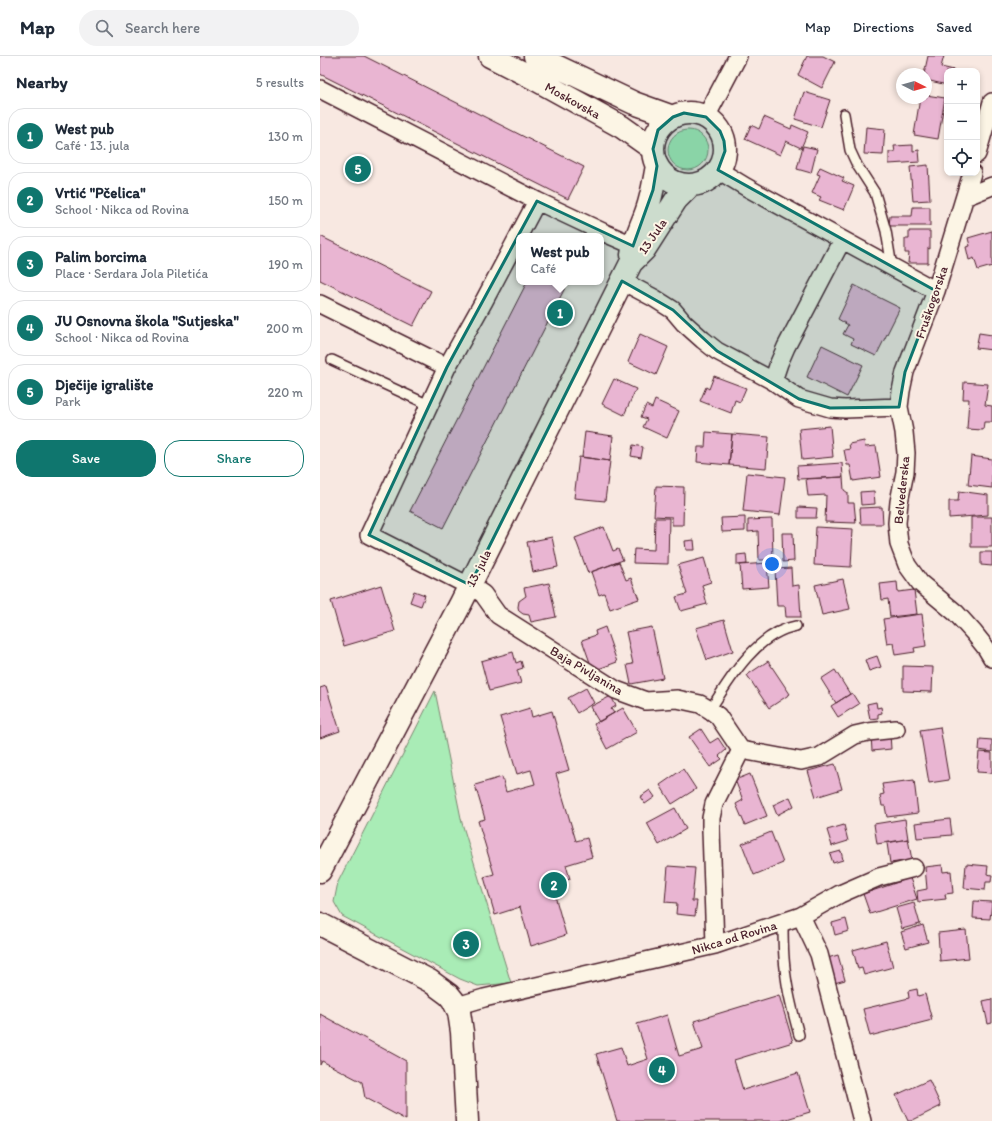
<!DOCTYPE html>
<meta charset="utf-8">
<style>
body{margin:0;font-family:Itim,sans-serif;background:#f2f2f3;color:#1f2937}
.controls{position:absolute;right:12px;top:12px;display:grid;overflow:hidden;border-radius:8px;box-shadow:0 2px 6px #0003}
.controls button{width:36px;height:36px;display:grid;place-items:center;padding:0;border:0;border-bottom:1px solid #e0e1e3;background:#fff;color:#1f2937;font:20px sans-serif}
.compass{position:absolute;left:576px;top:12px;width:36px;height:36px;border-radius:50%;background:#fff;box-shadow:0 2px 6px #0003;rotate:95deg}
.you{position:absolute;left:452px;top:508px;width:14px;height:14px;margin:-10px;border:3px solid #fff;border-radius:50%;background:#1a73e8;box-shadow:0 0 0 6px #1a73e833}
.badge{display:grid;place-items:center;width:26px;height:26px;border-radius:50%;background:#0f766e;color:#fff;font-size:13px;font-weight:700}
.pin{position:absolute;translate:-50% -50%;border:2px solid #fff;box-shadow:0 1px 4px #0006}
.popup{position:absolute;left:196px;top:177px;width:88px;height:52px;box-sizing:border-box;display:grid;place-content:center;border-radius:8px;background:#fff;filter:drop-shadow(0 1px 3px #0005);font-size:13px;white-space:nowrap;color:#747a83}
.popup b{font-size:15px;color:#1f2937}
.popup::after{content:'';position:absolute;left:50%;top:100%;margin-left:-8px;border:8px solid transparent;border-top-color:#fff}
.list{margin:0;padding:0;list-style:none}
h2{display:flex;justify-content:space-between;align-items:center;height:52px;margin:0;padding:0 16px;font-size:17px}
h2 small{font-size:13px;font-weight:400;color:#747a83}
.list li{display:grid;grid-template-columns:26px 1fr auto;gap:12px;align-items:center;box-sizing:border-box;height:56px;margin:0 8px 8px;padding:0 8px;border:1px solid #e0e1e3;border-radius:16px}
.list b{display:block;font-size:15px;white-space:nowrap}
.list p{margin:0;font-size:13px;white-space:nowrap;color:#747a83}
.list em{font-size:13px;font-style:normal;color:#747a83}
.actions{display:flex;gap:8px;padding:12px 16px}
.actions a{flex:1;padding:9px 0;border:1px solid #0f766e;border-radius:16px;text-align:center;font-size:14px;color:#0f766e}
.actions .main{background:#0f766e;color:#fff}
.icon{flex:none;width:22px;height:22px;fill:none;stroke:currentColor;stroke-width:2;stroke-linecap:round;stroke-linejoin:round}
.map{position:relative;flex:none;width:672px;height:1065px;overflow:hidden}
header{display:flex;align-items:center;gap:24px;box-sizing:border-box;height:56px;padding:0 20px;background:#fff;border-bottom:1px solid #e0e1e3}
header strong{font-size:19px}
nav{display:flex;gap:22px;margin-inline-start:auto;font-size:14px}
.search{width:280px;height:36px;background:#f2f2f3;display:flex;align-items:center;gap:10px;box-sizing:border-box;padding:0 14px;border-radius:22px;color:#747a83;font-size:15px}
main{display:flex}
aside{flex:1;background:#fff}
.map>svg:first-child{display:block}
.green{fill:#a9ecb6;stroke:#7a8670}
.building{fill:#e9b5d2;stroke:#4a1f2b}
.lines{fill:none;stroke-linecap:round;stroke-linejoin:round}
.service-casing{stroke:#4a1f2b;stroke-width:12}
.minor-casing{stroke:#4a1f2b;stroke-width:20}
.tertiary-casing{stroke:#4a1f2b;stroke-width:25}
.secondary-casing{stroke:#4a1f2b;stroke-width:25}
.service{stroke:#fcf5e5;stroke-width:9}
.minor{stroke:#fcf5e5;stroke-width:17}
.tertiary{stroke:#fcf5e5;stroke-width:22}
.secondary{stroke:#fcf5e5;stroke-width:22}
.marked{fill:#0f766e;fill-opacity:0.2;stroke:#0f766e;stroke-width:3;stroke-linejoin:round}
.labels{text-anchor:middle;stroke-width:4;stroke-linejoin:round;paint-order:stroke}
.street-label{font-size:13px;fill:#4a1f2b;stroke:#fcf5e5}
</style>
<header>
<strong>Map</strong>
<div class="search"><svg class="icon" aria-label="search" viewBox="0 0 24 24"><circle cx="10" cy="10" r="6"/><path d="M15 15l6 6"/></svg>Search here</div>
<nav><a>Map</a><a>Directions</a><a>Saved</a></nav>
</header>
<main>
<aside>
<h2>Nearby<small>5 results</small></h2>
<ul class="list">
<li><span class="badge">1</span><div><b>West pub</b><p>Café · 13. jula</p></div><em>130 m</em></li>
<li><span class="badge">2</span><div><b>Vrtić &quot;Pčelica&quot;</b><p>School · Nikca od Rovina</p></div><em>150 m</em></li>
<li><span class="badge">3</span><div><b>Palim borcima</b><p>Place · Serdara Jola Piletića</p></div><em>190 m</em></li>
<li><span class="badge">4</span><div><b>JU Osnovna škola &quot;Sutjeska&quot;</b><p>School · Nikca od Rovina</p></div><em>200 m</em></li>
<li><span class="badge">5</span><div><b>Dječije igralište</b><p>Park</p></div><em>220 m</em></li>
</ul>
<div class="actions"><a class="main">Save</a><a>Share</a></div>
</aside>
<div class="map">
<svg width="672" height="1065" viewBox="0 0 672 1065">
<rect width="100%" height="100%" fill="#f8e8e1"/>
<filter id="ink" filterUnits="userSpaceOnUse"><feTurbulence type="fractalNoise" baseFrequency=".025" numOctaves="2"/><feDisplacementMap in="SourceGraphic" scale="8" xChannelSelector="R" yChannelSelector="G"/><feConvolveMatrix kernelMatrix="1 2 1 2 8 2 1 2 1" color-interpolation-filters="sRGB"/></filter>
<g filter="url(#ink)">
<path class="green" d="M348 94a20 20 0 1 1 40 0a20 20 0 1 1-40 0Z
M115,635L142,767L191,927L158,930L140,923L22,860L14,846L18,826Z"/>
<path class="building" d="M0,0H44L264,111L248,143L0,18Z
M487,0H503L515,6L502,32L478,19Z
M608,0H624L621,11L634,14L633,15H627V29L606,24V18H604Z
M484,36L510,44L501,71L475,63Z
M606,39L625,42L618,83L594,79L600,42H606Z
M444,61L471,73L472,69L488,76L481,92L466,85L460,99L425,83L431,69L439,73Z
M546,71L565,73L563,99L544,98Z
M593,89V95L599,94L600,106L569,108V96H575L574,90Z
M483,90L497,93L491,117L477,113Z
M608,109L610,144L593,145L590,111Z
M500,111L524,122L522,125L534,130L524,154L499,144L501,141L492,137L500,119L497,118Z
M593,151H610V170H569L570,160H592Z
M589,175H610V193L608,192V207H588L589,197H585V183H589Z
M672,175V210L658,214L654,202L649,204L646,191L650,190L648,182Z
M0,180L111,235L93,270L0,224Z
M207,226H248L123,472L90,455Z
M534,229L580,252L556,300L531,288L533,283L523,278L528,269L518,263Z
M659,277L672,279V294L656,292Z
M320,278L348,291L336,319L308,306Z
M502,289L543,309L527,341L487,321Z
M394,320L426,332L420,346L415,344L411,357L380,345L386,331L389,333Z
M294,323L316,333L304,359L282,348Z
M644,326L668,328L665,349L672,350V366H664L663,374L647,373L649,343H643Z
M335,344L359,355L347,382L323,371L327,363L321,361L326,349L332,352Z
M510,370L513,401L482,404L479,373Z
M265,376L293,380L290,405L262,401Z
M386,376L412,378L409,409L377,406L378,391H385Z
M412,378L449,381L446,412L409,409Z
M544,385L545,391L556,390L561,421L533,425L530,409H527L524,394L530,393L529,388Z
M313,389L323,391L321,402L311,400Z
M651,400L672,403V432L648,429Z
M259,401L290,405L285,445L254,442Z
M522,407L523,421L478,423L477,410Z
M427,417L465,421L460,459L423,455Z
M523,421L524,434L528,437V447H534L536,467L505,466L506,439L488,440L486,423Z
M336,430L364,431L363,469H352V461L334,460Z
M554,435L555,448L541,449L540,436Z
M639,435L668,439V459L629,462V445H638Z
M478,451L497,452L496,462H478Z
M562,451L563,468H541L540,452Z
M425,461V475L402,476L401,462Z
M651,461H672V491H651Z
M335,462H349L348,508L313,507L314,493L334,494Z
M452,463L453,504H439L438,475L428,476V464Z
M284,471L293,495L298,493L303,504L268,517L255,482Z
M496,471L533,473L531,511L494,509Z
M462,477H473L474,505L463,506Z
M232,481L238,511L213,516L207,486Z
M374,484L375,494H366L365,485Z
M661,496H672V510L661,509Z
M426,498L427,508L417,509V499Z
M384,502L391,526L382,529L387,548L361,555L356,541L367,538L358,509Z
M299,506L306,524L311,522L319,543L290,553L284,537L279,539L271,516Z
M447,507L449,531L422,533L420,509Z
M471,512L472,530L479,529L481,561H466L465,550H457L455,513Z
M523,523L530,553L502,559L495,529Z
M577,526L578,536L594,534L597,558L570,561L568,543L562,544L560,528Z
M229,527L236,561L211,566L209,559L203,558L199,555L198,551L199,545L206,540L204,532Z
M61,529L75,575L24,590L11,545Z
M94,535L105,539L101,550L90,546Z
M602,558L606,590L594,592L595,596L575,599L573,587L567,588L563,563Z
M404,564L413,595L387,604L376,572Z
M285,571L297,606L273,615L262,584L276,579L275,575Z
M332,571L343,622L311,628L307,609L313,608L306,576Z
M193,596L196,607L201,605L203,612L197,614L201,627L169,635L161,605Z
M557,600L561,611L549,615L545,604Z
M448,605L470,638L449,652L427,619Z
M583,610L613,611L612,636L583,635Z
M515,614L530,638L516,647L501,623Z
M6,630L20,675L0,682V632Z
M266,632L274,647L257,657L248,642Z
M532,637L539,648L518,661L511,650Z
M291,640L296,650L291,653L294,657L279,666L270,651Z
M556,646L557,652L561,651L562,657L558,658V662L550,663L547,648Z
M210,652L212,661L232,655L249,714L236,718L256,785L267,782L272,801L246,809L250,823L232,829L246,879L211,890L200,851L175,859L164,821L174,818L158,765L165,763L155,729L182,721L186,736L215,728L211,714L197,718L180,661Z
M303,652L317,676L287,693L274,668Z
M620,671L629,724L609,727L600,674Z
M381,673L390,687L398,682L406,694L399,700L402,703L390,711L369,681Z
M570,678L571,693L552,695L551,679Z
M660,683L672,684V696L659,694Z
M659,696L672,697V717L657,716Z
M515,708L522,733L496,741L488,715Z
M363,713L376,733L352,748L340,729Z
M430,718L447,760L425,769L416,748L423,744L415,724Z
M594,724L598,757L567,761L565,750H562L560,739L564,738L562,728Z
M330,734L335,741L325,748L320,741Z
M470,741L474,750L457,759L453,749Z
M355,752L366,773L339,789L327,767Z
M585,763L588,783L557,788L554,768Z
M630,763L632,779L597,782L595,767Z
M524,769L528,785L512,790L507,774Z
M451,776L463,807L434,819L422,788Z
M588,783L592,804L570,807L567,787Z
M521,795L523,804L513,807L510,798Z
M646,808L668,810L667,818L672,819L671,826H666L665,834L644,832Z
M622,809L623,816L631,815L633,837L625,838L626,843L598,846L597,835L607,833L605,811Z
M348,810L375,812L372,845H377L375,860L356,858L357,847L345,846Z
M590,822L597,843L550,858L543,838Z
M654,845L672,846L670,863L653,862Z
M594,847L600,868L582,873L576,852Z
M526,863L529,875L515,879L512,867Z
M603,869L608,886L586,892L581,876Z
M646,874L649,902L620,905L618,877Z
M566,885L573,911L544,919L542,912L538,913L533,894Z
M518,899L525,924L511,928L504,903Z
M597,933L598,940L605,938L612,964L550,980L543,953L589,942L588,935Z
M459,939L473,986L414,1004L423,1034L478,1017L490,1056L460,1065H297L276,998L301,991L307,1010L328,1003L317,968L347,959L359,1000L383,993L374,965Z
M672,943V967L668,968L663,945Z
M0,958L86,1005V1064L45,1042L42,1026L2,1005L0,1009Z
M609,1024L621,1050L591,1065H588L576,1039Z"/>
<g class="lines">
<g class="service-casing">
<path id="service" d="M524,58L530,94L537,109L555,137L566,175L572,211
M12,304L109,349
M390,654C410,622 437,577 476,570
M463,866C463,882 463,897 465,912C467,935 473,957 479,979"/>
</g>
<g class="minor-casing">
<path id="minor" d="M0,33L217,145L287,178L324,194
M386,61L418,0
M657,98L672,46
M398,114L426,131L616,235
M652,117L616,235L585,316L581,335L579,351L584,376L586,397L585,416L579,446L577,467L579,488L587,509L600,527L636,557L654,577L666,592L672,602
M645,141L672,130
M217,145L164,245L127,311L49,479L157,534L163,538L178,559L296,634L326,645L357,643L380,648L390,654L398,660L421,694
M302,225L334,242L353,254L364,267L383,284L397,295L453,325L479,343L510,352L525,353L579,351
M0,248L127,311
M453,325L459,307L466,291L522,184
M421,694L481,705L499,701L535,679L548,676L576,673
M481,860L520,838L559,821L594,812
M395,889L391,774V762L394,748L421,694
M137,950L164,942L395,889L481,860L499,898L542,1065"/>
</g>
<g class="tertiary-casing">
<path id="tertiary" d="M0,868L110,925L129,939L133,944L139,956L142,976L147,1065"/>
</g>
<g class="secondary-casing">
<path id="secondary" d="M170,0L215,23L302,71L333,93
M215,0L314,47L353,61
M333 93a36 36 0 1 1 72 0a36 36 0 1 1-72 0Z
M312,199C314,183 322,169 327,154C332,140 334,125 337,110
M0,815L141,547L311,207L324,194L356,144L371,129"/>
</g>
<use href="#service" class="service"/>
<use href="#minor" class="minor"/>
<use href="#tertiary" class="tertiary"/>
<use href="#secondary" class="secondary"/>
</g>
</g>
<path class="marked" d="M364,57L386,61L400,75L404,85L405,95L398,114L616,235L585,316L579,351L510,352L479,343L397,295L353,254L302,225L150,529L49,479L127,311L217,145L313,190L333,134L337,110L333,93L338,74L353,61Z"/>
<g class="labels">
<g class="street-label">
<text transform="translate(253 44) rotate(29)" y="5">Moskovska</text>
<text transform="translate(332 180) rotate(-56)" y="5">13 Jula</text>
<text transform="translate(611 246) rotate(-71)" y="5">Fruškogorska</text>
<text transform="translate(581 434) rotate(-84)" y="5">Belvederska</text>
<text transform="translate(158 512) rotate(-63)" y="5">13. jula</text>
<text transform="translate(267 614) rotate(31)" y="5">Baja Pivljanina</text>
<text transform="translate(414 881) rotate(-17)" y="5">Nikca od Rovina</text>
</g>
</g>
</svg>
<div class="controls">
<button>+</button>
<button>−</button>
<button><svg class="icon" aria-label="locate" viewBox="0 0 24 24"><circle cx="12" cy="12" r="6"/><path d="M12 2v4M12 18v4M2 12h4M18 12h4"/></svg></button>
</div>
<svg class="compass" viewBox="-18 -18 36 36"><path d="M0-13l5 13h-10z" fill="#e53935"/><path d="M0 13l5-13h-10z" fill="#747a83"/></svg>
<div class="you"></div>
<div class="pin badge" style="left:240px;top:257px">1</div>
<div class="popup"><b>West pub</b>Café</div>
<div class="pin badge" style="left:234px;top:829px">2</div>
<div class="pin badge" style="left:146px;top:888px">3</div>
<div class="pin badge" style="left:342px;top:1014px">4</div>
<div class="pin badge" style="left:38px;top:113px">5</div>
</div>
</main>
